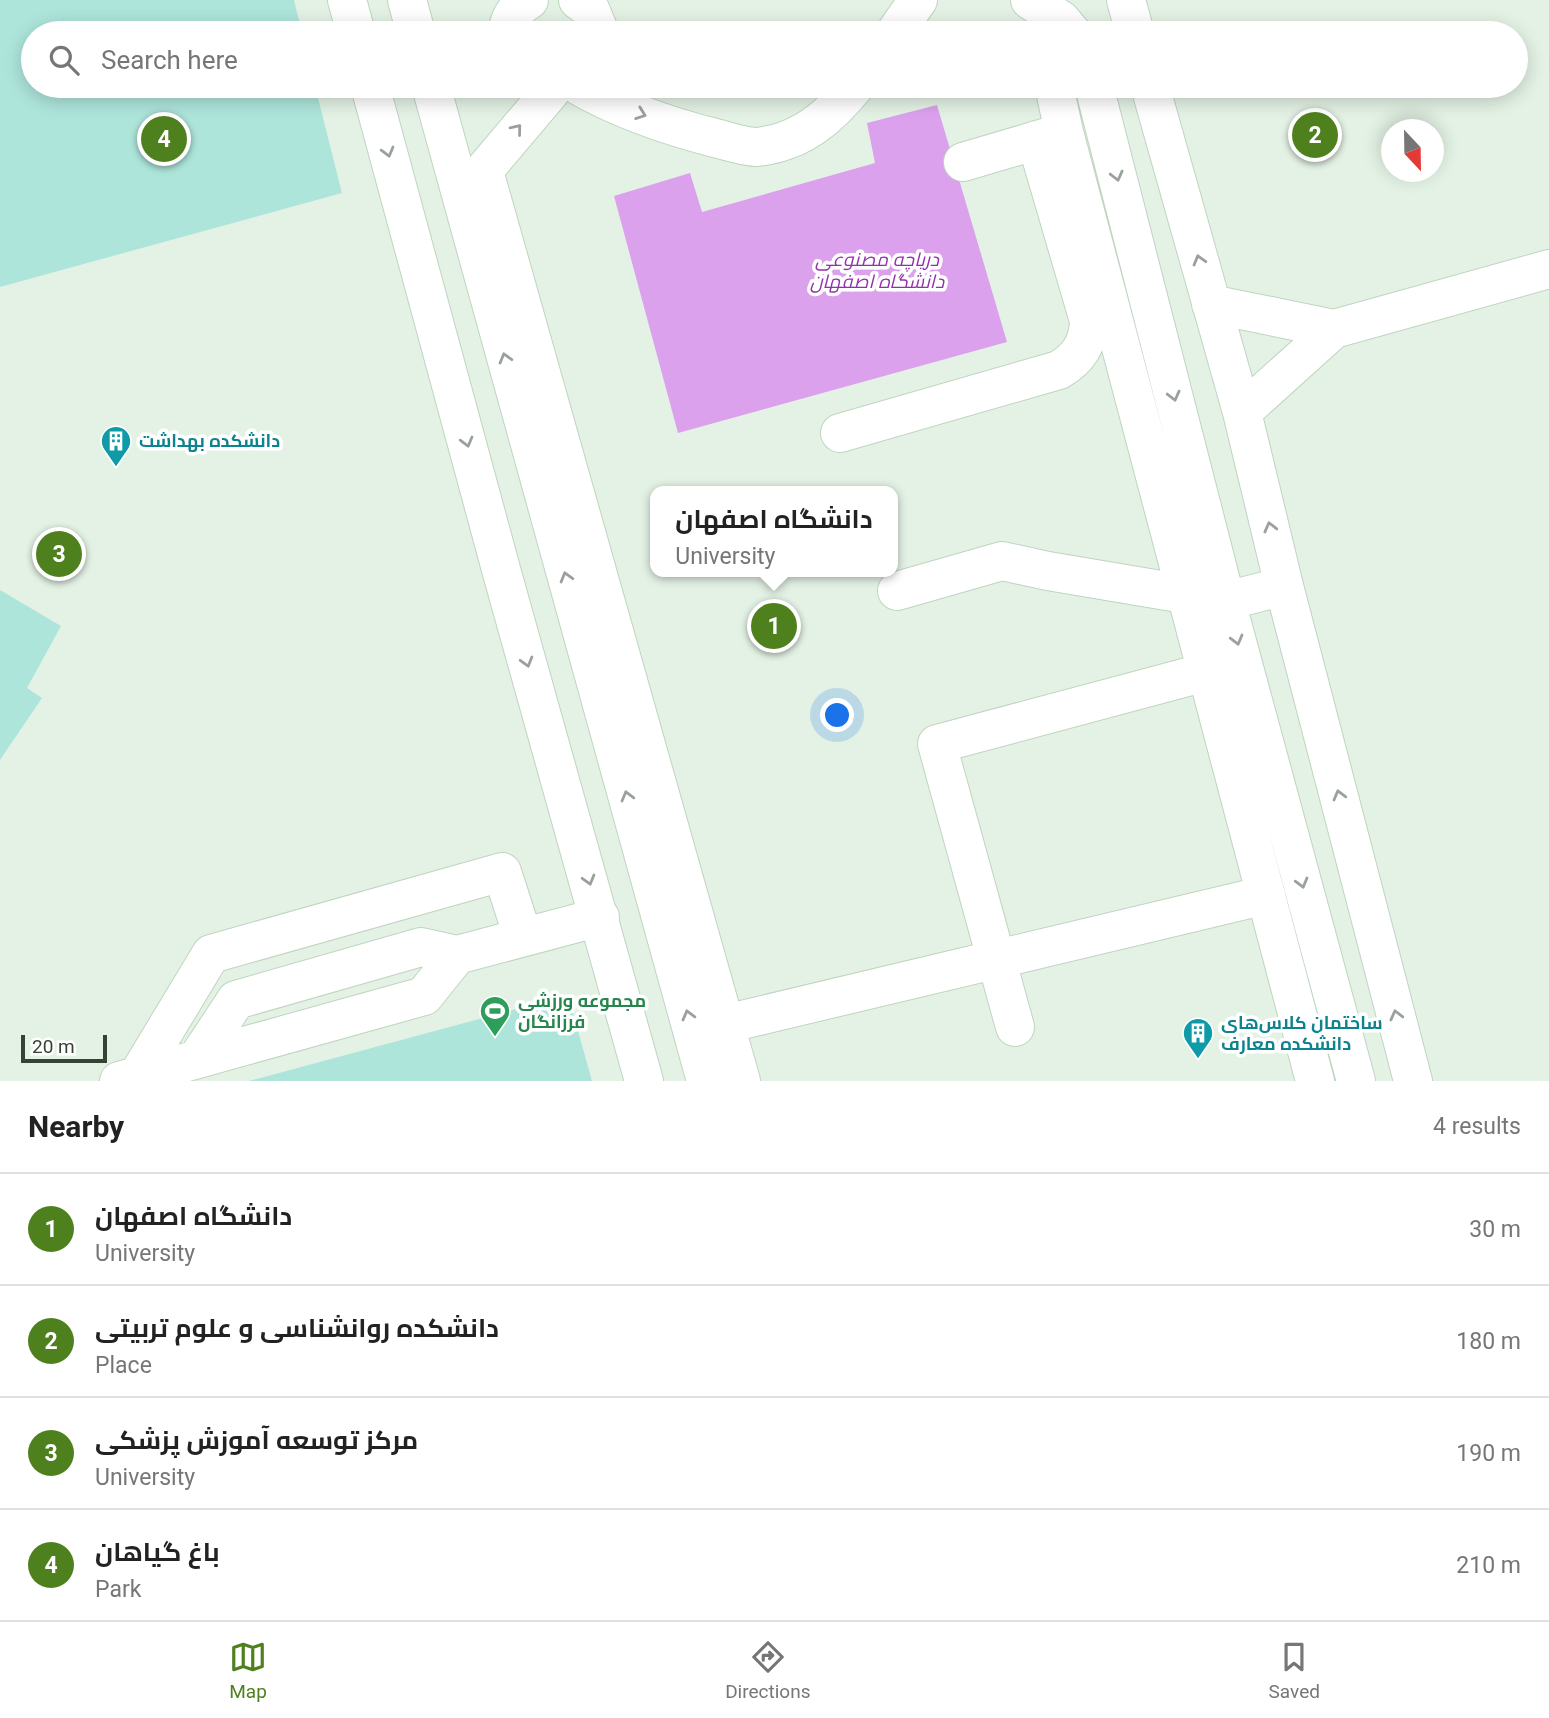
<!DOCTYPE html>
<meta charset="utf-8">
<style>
body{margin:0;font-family:Roboto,Cairo,sans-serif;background:#f6f6f6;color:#222}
.compass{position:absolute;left:1381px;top:119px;width:63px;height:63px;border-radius:50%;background:#fff;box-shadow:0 4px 18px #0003;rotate:158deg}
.scale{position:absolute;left:21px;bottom:18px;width:86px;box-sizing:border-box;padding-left:7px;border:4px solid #354334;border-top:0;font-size:19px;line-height:24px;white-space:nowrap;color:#354334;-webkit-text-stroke:5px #fff;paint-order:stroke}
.you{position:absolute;left:838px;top:716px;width:24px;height:24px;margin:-18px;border:5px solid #fff;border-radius:50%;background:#1a73e8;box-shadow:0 0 0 10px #1a73e833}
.badge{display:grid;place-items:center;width:46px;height:46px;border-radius:50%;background:#4f801e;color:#fff;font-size:23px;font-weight:700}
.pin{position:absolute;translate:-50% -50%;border:4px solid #fff;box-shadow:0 2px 7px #0006}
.popup{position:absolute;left:650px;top:486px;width:248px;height:91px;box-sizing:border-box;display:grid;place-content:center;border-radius:14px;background:#fff;filter:drop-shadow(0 2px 5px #0005);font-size:23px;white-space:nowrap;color:#767676}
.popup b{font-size:26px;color:#222}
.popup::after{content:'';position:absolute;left:50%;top:100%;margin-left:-14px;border:14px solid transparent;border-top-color:#fff}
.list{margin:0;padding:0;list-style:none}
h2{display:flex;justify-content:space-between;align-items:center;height:91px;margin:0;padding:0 28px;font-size:30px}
h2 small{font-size:23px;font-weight:400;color:#767676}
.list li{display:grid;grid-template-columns:46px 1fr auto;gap:21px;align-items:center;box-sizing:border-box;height:112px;padding:0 28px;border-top:2px solid #e0e0e0}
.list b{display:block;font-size:26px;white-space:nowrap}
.list p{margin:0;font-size:23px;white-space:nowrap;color:#767676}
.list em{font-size:23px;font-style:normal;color:#767676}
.icon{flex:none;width:38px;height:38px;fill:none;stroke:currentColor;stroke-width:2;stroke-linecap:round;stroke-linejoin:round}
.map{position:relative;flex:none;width:1549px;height:1081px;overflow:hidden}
.search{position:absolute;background:#fff;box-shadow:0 4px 18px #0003;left:21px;right:21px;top:21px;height:77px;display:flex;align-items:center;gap:18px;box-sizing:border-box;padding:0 24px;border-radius:38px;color:#767676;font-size:26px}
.sheet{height:539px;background:#fff}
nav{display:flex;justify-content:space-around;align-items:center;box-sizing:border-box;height:98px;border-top:2px solid #e0e0e0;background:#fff;font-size:19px;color:#767676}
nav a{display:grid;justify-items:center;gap:4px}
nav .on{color:#4f801e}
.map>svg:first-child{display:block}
.green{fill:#aee5db}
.water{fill:#dca1ed}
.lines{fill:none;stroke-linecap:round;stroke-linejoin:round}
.minor-casing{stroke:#bed5bf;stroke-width:40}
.minor{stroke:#fff;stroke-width:38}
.oneway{stroke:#9aa19a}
.labels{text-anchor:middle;stroke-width:7;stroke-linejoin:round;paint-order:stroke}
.culture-label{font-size:18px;font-weight:bold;fill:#0d838f;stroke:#fff;text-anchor:start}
.leisure-label{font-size:18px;font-weight:bold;fill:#27864d;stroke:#fff;text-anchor:start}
.water-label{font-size:19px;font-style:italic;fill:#9131ac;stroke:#fff}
</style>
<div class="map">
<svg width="1549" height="1081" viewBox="0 0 1549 1081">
<rect width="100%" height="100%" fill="#e4f2e5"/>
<path class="green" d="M0,0H294L302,33H33V86H315L342,193L0,287Z
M0,590L61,626L27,688L42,698L0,760Z
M568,995L592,1081H249Z"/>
<path class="water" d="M937,105L1007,342L678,433L614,196L690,173L702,212L875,163L867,123Z"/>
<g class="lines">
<g class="minor-casing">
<path id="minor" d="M347,0L356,33
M407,0L416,33
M578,0L590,9L600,33
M1030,0L1061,20L1072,33
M1126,0L1135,33
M507,33C509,19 516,7 529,0
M895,33L918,0
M370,86L502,573L644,1081
M431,86L706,1081
M579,86C621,110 668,126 715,138C728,141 744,147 757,147C765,146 776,144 784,141C814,131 835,110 855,86
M1054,86L1064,132L1315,1081
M1094,86L1226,601L1356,1081
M1150,86L1242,412L1284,586L1413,1081
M963,162L1061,133
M484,171L741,1081
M469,192V188L551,91
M1211,304L1334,329L1242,412
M1334,329L1549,269
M840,433L1059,370C1079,358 1088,344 1089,321L1036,140
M897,591L1002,561L1048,571L1226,601L1284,586
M725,1024L1266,895
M1015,1027L937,744L1206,672
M197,1059L236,1000L421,947L457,955
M138,1075L211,954L502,872L523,937
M119,1081L424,996L457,955L600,917"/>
</g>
<use href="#minor" class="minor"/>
</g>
<defs><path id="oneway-chevron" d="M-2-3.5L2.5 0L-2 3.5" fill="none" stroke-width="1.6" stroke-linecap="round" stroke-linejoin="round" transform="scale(1.75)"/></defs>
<g class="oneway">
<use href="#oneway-chevron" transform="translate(641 114) rotate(20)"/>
<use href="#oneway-chevron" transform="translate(517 129) rotate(-51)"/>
<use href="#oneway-chevron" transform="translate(388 152) rotate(75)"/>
<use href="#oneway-chevron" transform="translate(1117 176) rotate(76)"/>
<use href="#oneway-chevron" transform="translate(1199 260) rotate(-106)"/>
<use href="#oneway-chevron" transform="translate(505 358) rotate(-106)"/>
<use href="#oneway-chevron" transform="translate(1174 396) rotate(76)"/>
<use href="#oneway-chevron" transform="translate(467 442) rotate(75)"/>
<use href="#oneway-chevron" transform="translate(1270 527) rotate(-104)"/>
<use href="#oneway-chevron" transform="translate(566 577) rotate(-106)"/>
<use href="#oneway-chevron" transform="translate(1237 640) rotate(75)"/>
<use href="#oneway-chevron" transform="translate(527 662) rotate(74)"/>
<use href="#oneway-chevron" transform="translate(1339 795) rotate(-105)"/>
<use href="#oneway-chevron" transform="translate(627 796) rotate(-105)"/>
<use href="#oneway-chevron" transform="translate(589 880) rotate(74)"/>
<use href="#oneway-chevron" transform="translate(1302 883) rotate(75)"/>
<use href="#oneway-chevron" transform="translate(688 1015) rotate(-105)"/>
<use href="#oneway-chevron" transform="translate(1396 1015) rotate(-104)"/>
</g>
<defs>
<g id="building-pin" transform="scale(1.575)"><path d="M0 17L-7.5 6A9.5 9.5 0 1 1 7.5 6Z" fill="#0f9aa8" stroke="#fff"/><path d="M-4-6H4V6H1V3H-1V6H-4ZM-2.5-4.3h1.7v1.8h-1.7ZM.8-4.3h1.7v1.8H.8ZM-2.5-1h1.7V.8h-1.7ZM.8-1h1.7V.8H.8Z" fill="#fff"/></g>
<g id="stadium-pin" transform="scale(1.575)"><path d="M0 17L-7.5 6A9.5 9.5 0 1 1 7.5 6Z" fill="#2e9e5b" stroke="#fff"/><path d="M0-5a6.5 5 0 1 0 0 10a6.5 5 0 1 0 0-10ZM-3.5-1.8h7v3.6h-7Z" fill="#fff"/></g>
</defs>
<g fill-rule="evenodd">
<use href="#building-pin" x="116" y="441"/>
<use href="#stadium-pin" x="495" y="1011"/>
<use href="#building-pin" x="1198" y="1033"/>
</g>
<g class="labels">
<g class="culture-label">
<text x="139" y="447">دانشکده بهداشت</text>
<text x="1221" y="1029">ساختمان کلاس‌های<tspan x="1221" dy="21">دانشکده معارف</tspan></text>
</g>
<g class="leisure-label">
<text x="518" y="1007">مجموعه ورزشی<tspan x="518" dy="21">فرزانگان</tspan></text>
</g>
<g class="water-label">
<text x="877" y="266">دریاچه مصنوعی<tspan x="877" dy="22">دانشگاه اصفهان</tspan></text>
</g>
</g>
</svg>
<svg class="compass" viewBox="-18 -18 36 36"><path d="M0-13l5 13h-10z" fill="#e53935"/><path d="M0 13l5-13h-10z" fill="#767676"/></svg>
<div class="scale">20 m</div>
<div class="you"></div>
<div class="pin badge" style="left:774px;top:626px">1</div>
<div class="popup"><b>دانشگاه اصفهان</b>University</div>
<div class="pin badge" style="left:1315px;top:135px">2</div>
<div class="pin badge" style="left:59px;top:554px">3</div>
<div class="pin badge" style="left:164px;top:139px">4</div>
<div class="search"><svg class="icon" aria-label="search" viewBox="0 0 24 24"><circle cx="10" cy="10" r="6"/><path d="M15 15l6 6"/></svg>Search here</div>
</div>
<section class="sheet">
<h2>Nearby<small>4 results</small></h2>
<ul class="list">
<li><span class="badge">1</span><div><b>دانشگاه اصفهان</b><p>University</p></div><em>30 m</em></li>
<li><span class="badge">2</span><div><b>دانشکده روانشناسی و علوم تربیتی</b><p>Place</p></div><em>180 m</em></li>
<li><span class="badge">3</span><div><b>مرکز توسعه آموزش پزشکی</b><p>University</p></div><em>190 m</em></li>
<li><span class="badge">4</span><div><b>باغ گیاهان</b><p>Park</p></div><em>210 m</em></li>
</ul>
</section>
<nav>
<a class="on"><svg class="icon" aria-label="map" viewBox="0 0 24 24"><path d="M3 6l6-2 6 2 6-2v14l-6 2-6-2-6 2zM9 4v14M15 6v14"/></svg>Map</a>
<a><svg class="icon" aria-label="directions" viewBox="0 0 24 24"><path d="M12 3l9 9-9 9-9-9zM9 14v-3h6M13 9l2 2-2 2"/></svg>Directions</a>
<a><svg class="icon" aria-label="saved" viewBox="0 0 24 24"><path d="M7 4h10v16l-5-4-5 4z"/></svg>Saved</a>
</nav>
